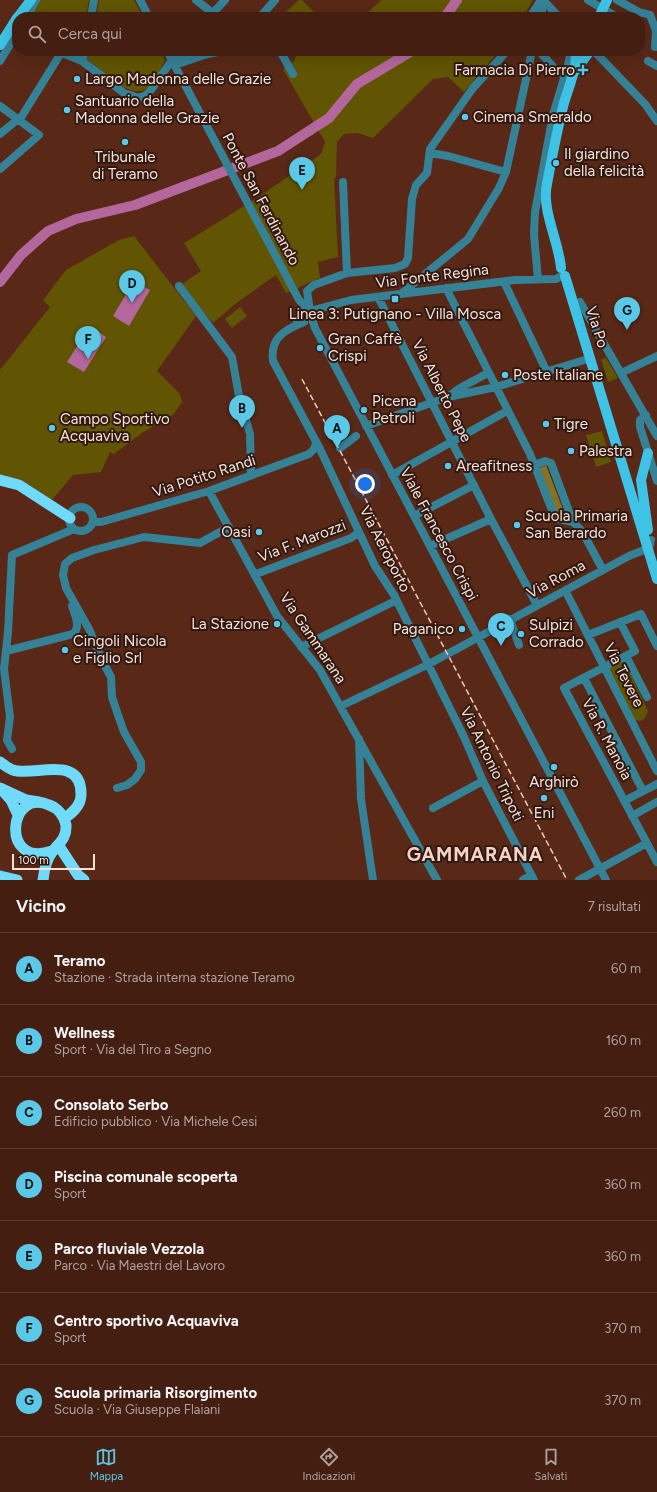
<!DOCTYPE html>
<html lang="it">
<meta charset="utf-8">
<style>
body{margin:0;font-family:Figtree,sans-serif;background:#4a271a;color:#f1f3f6}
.scale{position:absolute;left:12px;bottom:10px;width:83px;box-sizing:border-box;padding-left:4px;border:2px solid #fae1d8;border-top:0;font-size:11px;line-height:14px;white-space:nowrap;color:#fae1d8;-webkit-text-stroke:3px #2f1911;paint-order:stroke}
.you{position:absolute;left:365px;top:484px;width:14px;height:14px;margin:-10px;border:3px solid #fff;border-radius:50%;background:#1a73e8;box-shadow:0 0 0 6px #1a73e833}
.badge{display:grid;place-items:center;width:26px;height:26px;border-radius:50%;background:#5bc8e7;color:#111;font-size:13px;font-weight:700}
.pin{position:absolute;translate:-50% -33px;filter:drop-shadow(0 1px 2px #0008)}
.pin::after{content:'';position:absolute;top:21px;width:14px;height:12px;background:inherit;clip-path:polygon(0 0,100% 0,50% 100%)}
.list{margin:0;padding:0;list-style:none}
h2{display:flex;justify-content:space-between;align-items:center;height:52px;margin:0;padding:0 16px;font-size:17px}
h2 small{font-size:13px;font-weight:400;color:#afa29f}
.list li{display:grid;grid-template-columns:26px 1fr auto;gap:12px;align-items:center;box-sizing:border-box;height:72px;padding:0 16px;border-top:1px solid #5b3c31}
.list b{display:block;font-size:15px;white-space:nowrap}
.list p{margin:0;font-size:13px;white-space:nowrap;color:#afa29f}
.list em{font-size:13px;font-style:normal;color:#afa29f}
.icon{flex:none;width:22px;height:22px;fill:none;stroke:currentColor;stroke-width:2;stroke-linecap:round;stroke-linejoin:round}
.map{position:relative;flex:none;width:657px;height:880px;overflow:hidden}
.search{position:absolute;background:#431e11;box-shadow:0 4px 16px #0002;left:12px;right:12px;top:12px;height:44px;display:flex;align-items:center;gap:10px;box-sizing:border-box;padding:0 14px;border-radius:16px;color:#afa29f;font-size:15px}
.sheet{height:556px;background:#431e11}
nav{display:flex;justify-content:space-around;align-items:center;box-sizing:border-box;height:56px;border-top:1px solid #5b3c31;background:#431e11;font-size:11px;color:#afa29f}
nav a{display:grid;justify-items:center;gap:2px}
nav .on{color:#5bc8e7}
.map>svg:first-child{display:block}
.green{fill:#615402}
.forest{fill:#81742a}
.water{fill:#b4679c}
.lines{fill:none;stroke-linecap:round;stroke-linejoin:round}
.river{stroke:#b4679c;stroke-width:10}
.minor{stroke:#358196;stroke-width:8}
.major{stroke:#3ec3e6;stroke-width:10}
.highway{stroke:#6fdaf9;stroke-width:11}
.rail{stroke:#e7cbc1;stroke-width:1.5;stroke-dasharray:6 3;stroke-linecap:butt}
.minor-bridge{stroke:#358196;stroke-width:8}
.major-bridge{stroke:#3ec3e6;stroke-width:10}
.poi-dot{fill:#5bc8e7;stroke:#2f1911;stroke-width:1.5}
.labels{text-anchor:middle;stroke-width:4;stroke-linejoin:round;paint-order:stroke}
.poi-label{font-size:15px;fill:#fae1d8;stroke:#2f1911;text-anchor:start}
.street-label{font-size:15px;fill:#fae1d8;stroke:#2f1911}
.district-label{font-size:19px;font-weight:bold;letter-spacing:1px;fill:#f8d2c5;stroke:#2f1911}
</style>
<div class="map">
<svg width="657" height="880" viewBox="0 0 657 880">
<rect width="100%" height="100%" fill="#592817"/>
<path class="green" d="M36,0H89L86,17H27Z
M99,0H134L143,17H96Z
M299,0H302L319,17H280Z
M381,0H533L523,17H363Z
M89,51H161L165,60C161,68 156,80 149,87C131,103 102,70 87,59Z
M298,51H499L464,92L448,77L433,79L373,138L358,133L344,134L337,142L336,177L334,179L338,257L318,262L320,278L286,293L276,275L235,304L213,323L179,286L201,271L184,243L254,200L321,154L325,142L283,69L294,61Z
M134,236L196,316L157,371L180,394L182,402L174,414L142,433L114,454L110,452L101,472L73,475L52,500L20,479L0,476V370L50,307L43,300L66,270L119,240Z
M240,307L247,316L232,328L225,319Z
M606,358L618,378L608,382L601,359Z
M602,431L611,462L596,467L586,435Z
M624,660L648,711L645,718L641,721L634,720L608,669Z"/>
<path class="forest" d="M546,465L564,512L557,515L539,468Z"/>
<path class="water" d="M134,281L150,290L129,326L113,316Z
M90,326L106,337L84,372L67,362Z"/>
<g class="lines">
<path class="river" d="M445,17L457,0
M0,282L21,255L48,231L76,219L135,205L278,151L329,118L357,84L412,51"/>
<path class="minor" d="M140,0L149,17
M196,0L218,17
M588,0L617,17
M617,0L639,12L650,15
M213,13L225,0
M650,15L657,33
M27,17L36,0
M91,17L94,0
M260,17L275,0
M530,17L541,0
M541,17L544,0
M655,47L656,32
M57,51L82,61L124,93L139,98L146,95L151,90L172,60L192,51
M167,51L299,300L308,309
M280,51L293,74
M539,51L556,70L564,76
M594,51L645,104L657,121
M0,61L17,33
M82,61L85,51
M648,61L657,66
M175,65L204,55L222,51
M0,106L39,135L0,169
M0,134L22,116L61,53
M430,153L448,156L506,172
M343,182L347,273
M538,279L534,235L535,212L553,115L568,65L571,51
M504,282L546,370
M179,286L232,357L239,396L250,434L251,474
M446,288L530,454L555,518L573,522L582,531L603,570
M402,293L468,239L499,188L506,172L532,51
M378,297L491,519L537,605
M580,302L657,436
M310,310L307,291L314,285L347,273L395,268L405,264L408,258L412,199L416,185L427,173L430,149L473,88L507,51
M310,311L351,300L515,280L556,279L563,275
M312,319L315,328L606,880
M304,322C284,330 270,338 273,361L320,449L375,566L394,595L464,737L483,781L534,880
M296,325L301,312L306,309L310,311
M621,373L657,356
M448,397L460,388L488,373
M646,415L640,420V427L657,481
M366,426L448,397L496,387L591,358
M340,448L356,436
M534,465L545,461L551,463L573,522
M392,475L507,411
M209,491L277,616L320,670L437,880
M69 519a12 12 0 1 1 24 0a12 12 0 1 1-24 0Z
M414,516L474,485
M93,522H101L209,491L309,454L314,449L316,443
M430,546L491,519
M256,574L351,538L358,533
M566,592L657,771
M510,619L519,645
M620,622L635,651L564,688L657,862
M588,635L641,614L657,646
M301,647L395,601
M6,651L73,634C81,628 75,615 72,606
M626,656L647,697
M584,678L643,791
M341,706L427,665L629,556L649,548L651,540
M359,739L361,799L373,880
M12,749L7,740L10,717L4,669L8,632L12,555L74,529
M117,788L127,785L135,779L141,770V762L124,732L118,715L112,697L111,677L103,662L89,629L66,588L63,575L65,564L72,558L94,550L144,537L200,543L229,527
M624,801L657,784
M433,808L483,781
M632,816L657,802
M523,880L531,875
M579,880L647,843"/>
<path class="major" d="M18,17L31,0
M0,45L17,18
M575,71L590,51
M561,268C559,242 541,209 547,184C552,157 557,130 564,103C569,86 576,71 576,53
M565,276L657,579
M648,530L641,480L648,453"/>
<path class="highway" d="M0,480L19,485L70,518
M0,762C4,765 9,769 13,770C33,777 82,753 81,795C81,805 72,814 64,818
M0,788L26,800L39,802
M2,790L11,800L18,815
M59,846L78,875L84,880
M0,876L17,880
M43,880C44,871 47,858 53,851C59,843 67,838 66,825C64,816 58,808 49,805C8,787 0,869 52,851"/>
<path class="rail" d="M302,379L567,880"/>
<path class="minor-bridge" d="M543,0L559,17"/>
<path class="major-bridge" d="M599,17L607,0"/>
</g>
<g class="poi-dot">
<path d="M581 64h4v4h4v4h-4v4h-4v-4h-4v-4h4z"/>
<circle cx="77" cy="79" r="4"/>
<circle cx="67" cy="110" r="4"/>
<circle cx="465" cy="117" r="4"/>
<circle cx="125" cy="142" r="4"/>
<circle cx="556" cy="163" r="4"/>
<rect x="391" y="295" width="8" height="8" rx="2"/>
<circle cx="320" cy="348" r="4"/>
<circle cx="505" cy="375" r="4"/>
<circle cx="364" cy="410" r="4"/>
<circle cx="546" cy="424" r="4"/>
<circle cx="52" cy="428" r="4"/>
<circle cx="571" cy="451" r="4"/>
<circle cx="448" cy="466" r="4"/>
<circle cx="517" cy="525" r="4"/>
<circle cx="259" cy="532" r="4"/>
<circle cx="277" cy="624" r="4"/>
<circle cx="462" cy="629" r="4"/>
<circle cx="521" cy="634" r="4"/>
<circle cx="65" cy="650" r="4"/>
<circle cx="554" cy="767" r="4"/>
<circle cx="544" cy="798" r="4"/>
</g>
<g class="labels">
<g class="poi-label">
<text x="575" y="75" text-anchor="end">Farmacia Di Pierro</text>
<text x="85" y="84">Largo Madonna delle Grazie</text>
<text x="75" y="106">Santuario della<tspan x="75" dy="17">Madonna delle Grazie</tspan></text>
<text x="473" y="122">Cinema Smeraldo</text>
<text x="564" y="159">Il giardino<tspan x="564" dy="17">della felicità</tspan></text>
<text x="125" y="162" text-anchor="middle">Tribunale<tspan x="125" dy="17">di Teramo</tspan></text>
<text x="395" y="319" text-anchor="middle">Linea 3: Putignano - Villa Mosca</text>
<text x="328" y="344">Gran Caffè<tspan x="328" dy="17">Crispi</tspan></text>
<text x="513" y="380">Poste Italiane</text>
<text x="372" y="406">Picena<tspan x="372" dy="17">Petroli</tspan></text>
<text x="60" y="424">Campo Sportivo<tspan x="60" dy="17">Acquaviva</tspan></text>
<text x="554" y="429">Tigre</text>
<text x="579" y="456">Palestra</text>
<text x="456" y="471">Areafitness</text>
<text x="525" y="521">Scuola Primaria<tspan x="525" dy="17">San Berardo</tspan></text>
<text x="251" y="537" text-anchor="end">Oasi</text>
<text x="269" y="629" text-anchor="end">La Stazione</text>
<text x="529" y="630">Sulpizi<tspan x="529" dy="17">Corrado</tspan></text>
<text x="454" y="634" text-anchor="end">Paganico</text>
<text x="73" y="646">Cingoli Nicola<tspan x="73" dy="17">e Figlio Srl</tspan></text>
<text x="554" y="787" text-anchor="middle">Arghirò</text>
<text x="544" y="818" text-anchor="middle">Eni</text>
</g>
<g class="street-label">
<text transform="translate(261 199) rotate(62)" y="5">Ponte San Ferdinando</text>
<text transform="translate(432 276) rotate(-7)" y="5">Via Fonte Regina</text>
<text transform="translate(597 327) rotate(73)" y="5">Via Po</text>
<text transform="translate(442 391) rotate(63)" y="5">Via Alberto Pepe</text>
<text transform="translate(204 476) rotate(-18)" y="5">Via Potito Randi</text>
<text transform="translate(439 534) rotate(62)" y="5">Viale Francesco Crispi</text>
<text transform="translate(302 541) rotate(-21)" y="5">Via F. Marozzi</text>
<text transform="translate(385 549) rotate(63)" y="5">Via Aeroporto</text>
<text transform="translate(556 579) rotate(-28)" y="5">Via Roma</text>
<text transform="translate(313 638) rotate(56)" y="5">Via Gammarana</text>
<text transform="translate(624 675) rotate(63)" y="5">Via Tevere</text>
<text transform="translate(607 739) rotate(62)" y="5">Via R. Manoia</text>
<text transform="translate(492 764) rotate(64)" y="5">Via Antonio Tripoti</text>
</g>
<g class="district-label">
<text x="475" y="861">GAMMARANA</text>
</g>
</g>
</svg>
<div class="scale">100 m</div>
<div class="you"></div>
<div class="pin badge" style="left:337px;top:448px">A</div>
<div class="pin badge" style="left:242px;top:428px">B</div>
<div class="pin badge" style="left:501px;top:646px">C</div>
<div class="pin badge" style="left:132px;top:303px">D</div>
<div class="pin badge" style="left:302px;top:190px">E</div>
<div class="pin badge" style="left:88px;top:359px">F</div>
<div class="pin badge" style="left:627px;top:330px">G</div>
<div class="search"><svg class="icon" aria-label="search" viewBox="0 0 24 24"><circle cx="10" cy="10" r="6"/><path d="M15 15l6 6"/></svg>Cerca qui</div>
</div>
<section class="sheet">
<h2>Vicino<small>7 risultati</small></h2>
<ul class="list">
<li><span class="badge">A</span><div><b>Teramo</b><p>Stazione · Strada interna stazione Teramo</p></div><em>60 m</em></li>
<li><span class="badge">B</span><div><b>Wellness</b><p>Sport · Via del Tiro a Segno</p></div><em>160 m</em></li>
<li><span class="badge">C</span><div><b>Consolato Serbo</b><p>Edificio pubblico · Via Michele Cesi</p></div><em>260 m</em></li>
<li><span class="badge">D</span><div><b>Piscina comunale scoperta</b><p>Sport</p></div><em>360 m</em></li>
<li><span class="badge">E</span><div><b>Parco fluviale Vezzola</b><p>Parco · Via Maestri del Lavoro</p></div><em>360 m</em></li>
<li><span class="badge">F</span><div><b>Centro sportivo Acquaviva</b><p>Sport</p></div><em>370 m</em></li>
<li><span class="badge">G</span><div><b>Scuola primaria Risorgimento</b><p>Scuola · Via Giuseppe Flaiani</p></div><em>370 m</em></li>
</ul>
</section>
<nav>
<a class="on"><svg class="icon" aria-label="map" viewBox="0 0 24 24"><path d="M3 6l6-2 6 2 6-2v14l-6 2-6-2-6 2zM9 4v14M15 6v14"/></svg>Mappa</a>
<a><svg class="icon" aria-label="directions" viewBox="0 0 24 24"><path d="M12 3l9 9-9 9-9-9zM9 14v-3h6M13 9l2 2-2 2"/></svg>Indicazioni</a>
<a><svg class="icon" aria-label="saved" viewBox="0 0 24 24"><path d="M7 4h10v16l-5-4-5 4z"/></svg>Salvati</a>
</nav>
